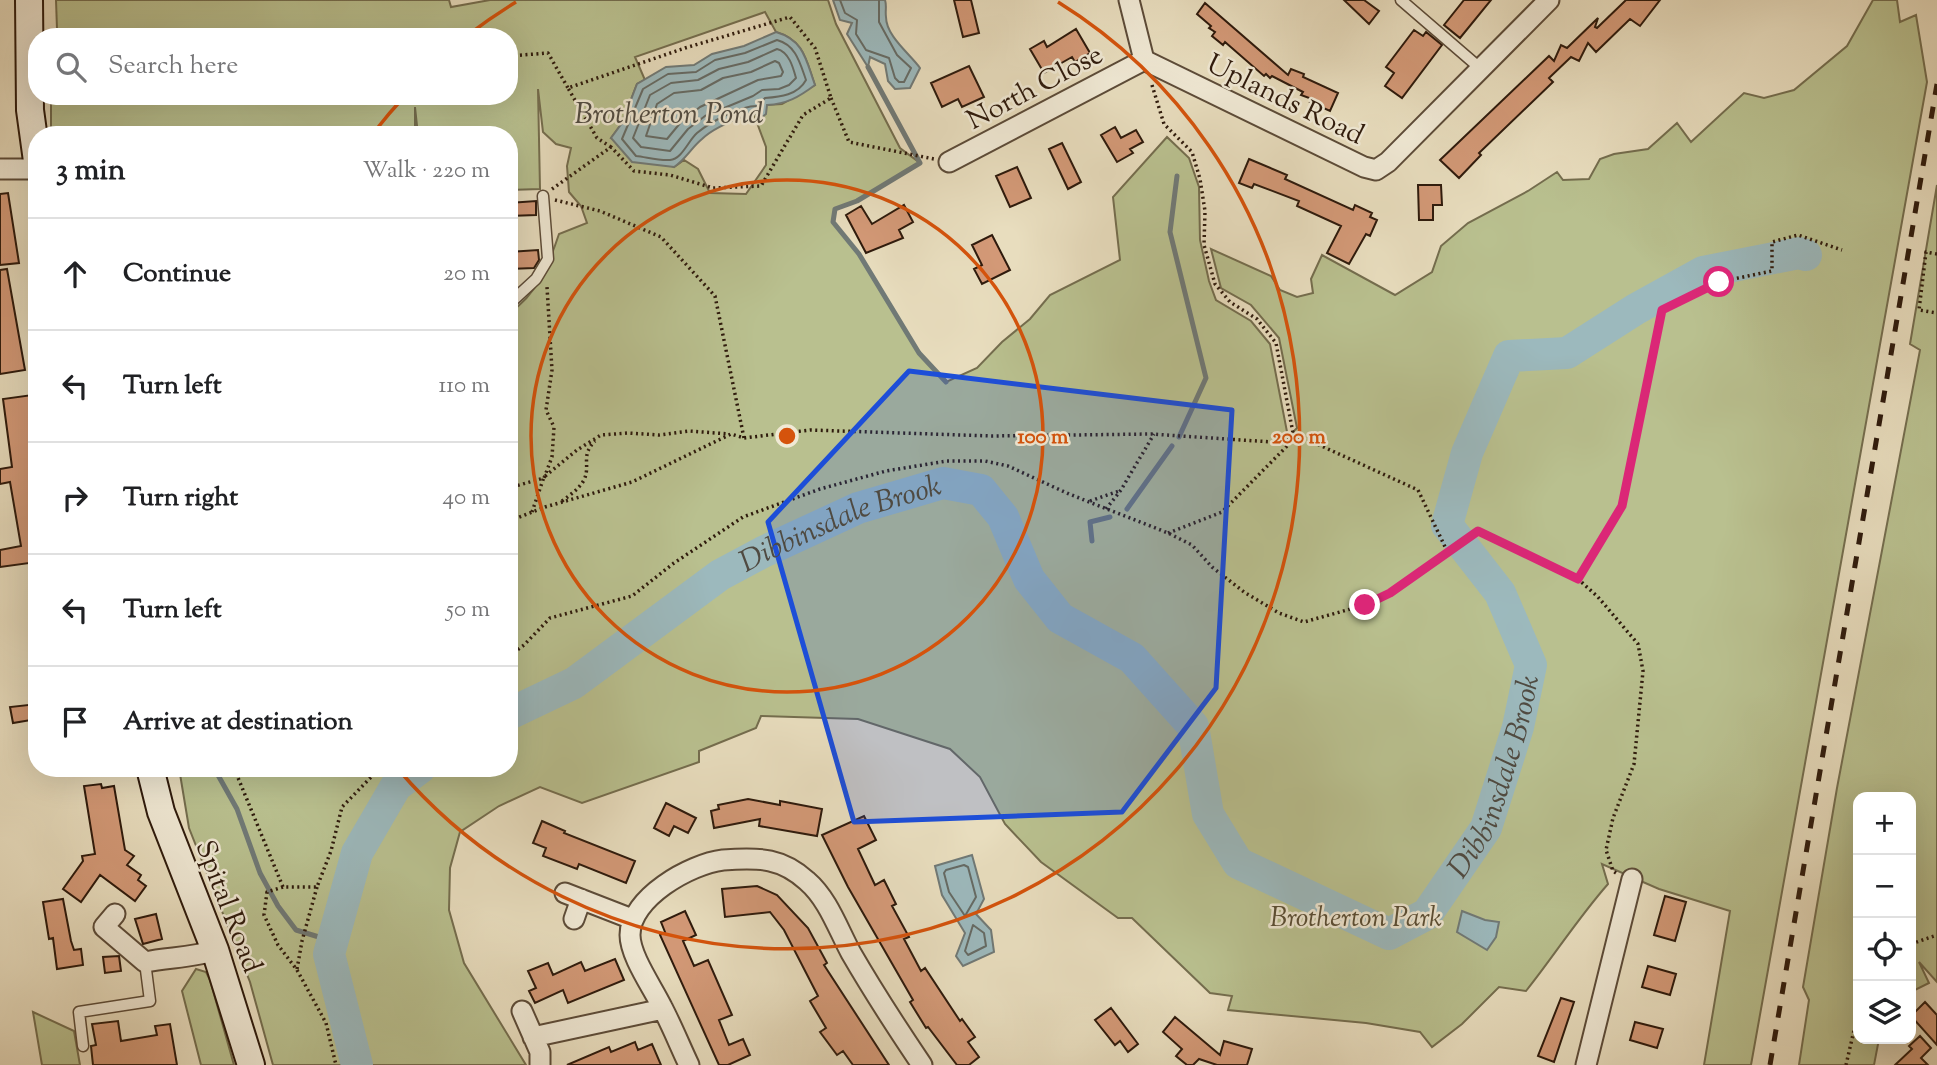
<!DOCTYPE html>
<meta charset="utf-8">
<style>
body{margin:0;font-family:"Sorts Mill Goudy",serif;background:#f6f6f6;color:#202124}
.controls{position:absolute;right:21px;bottom:21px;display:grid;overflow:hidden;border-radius:14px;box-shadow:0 7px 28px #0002}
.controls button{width:63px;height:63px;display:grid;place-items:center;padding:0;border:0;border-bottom:2px solid #e0e0e0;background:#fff;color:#202124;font:35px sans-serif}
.stop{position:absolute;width:21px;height:21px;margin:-16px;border:5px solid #db2777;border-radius:50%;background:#fff}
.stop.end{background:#db2777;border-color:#fff;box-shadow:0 2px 7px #0008}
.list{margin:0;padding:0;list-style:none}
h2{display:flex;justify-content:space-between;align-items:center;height:91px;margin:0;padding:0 28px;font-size:30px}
h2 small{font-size:23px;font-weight:400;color:#757577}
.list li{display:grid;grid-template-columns:46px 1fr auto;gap:21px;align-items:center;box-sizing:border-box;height:112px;padding:0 28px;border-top:2px solid #e0e0e0}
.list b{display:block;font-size:26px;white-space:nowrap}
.list em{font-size:23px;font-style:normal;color:#757577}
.icon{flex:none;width:38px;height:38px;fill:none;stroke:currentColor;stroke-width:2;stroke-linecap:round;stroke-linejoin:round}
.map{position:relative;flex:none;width:1937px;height:1065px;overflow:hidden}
.search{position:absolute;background:#fff;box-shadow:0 7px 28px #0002;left:28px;top:28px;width:490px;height:77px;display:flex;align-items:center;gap:18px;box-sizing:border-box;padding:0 24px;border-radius:28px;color:#757577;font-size:26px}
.panel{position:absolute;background:#fff;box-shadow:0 7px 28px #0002;left:28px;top:126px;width:490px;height:651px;border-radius:28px}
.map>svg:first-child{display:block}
.green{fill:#b9c08f;stroke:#746d4e;stroke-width:2;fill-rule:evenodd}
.water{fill:#9cb9bd;stroke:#707976;stroke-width:2}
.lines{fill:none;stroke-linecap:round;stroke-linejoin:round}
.shore{stroke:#656a64;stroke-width:2}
.stream{stroke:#707976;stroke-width:5}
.river{stroke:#9cb9bd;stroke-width:32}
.building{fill:#d39977;stroke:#2e1a0c;stroke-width:2}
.service-casing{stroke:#5c4b38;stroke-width:13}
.minor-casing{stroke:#5c4b38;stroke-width:23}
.secondary-casing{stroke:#2e1a0c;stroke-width:30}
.path{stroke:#2e1a0c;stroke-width:3.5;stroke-dasharray:2 3.5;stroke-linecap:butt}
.service{stroke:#f0e9d5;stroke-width:10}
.minor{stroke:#f0e9d5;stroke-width:19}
.secondary{stroke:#f0e9d5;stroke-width:26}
.rail{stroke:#2e1a0c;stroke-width:5;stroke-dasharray:12 12;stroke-linecap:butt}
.route{stroke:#db2777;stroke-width:9}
.marked{fill:#1d4ed8;fill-opacity:0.2;stroke:#1d4ed8;stroke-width:5;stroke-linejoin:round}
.ring{fill:none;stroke:#d5530c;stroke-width:3.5}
.labels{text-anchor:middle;stroke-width:5;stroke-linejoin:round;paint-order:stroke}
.street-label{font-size:28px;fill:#2e1a0c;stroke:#f0e9d5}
.park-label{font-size:28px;font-style:italic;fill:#584c33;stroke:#f0e9d5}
.water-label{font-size:30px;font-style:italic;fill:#4f4a41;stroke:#f0e9d5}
.centre{fill:#d5530c;stroke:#f0e9d5;stroke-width:3.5}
.ring-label{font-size:21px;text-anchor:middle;font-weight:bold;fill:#d5530c;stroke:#f0e9d5;stroke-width:5;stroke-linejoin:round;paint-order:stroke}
</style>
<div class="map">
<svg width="1937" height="1065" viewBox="0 0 1937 1065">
<rect width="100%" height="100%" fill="#e8ddbe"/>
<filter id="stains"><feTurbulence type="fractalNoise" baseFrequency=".00286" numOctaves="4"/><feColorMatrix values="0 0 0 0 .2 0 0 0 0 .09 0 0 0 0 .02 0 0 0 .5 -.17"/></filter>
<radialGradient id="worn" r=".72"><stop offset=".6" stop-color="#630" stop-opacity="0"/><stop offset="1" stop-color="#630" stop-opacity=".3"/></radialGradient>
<path class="green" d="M56,0H449L451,7L490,0H828L836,24L900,148L920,163L857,201L835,209L833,222L859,254L919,353L946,382L977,368L1002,342L1030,319L1050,295L1120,260L1113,197L1167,137L1189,158L1199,187L1200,240L1209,281L1216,300L1251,321L1270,344L1288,437L1297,428L1279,338L1251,305L1221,288L1211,249L1271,276L1280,290L1297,297L1313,293L1311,279L1322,255L1395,295L1432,272L1441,246L1468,223L1528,191L1557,172L1563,180L1589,179L1600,159L1614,154L1648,149L1677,123L1691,142L1744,93L1764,98L1794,90L1847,46L1873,0H1897L1900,22L1916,15L1927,82L1751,1065H1704L1730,911L1659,889L1602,864L1608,884C1578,918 1554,956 1526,991L1499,987L1462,1024L1432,1047L1420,1032L1366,1023L1228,1010L1232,996L1210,993L1132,918H1118L1041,862L1005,824L980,777L950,749L858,719L761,716L756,728L699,751V762L582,803L540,787L499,806L460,832L450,868L449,910L464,963L526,1065H273L250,982L189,828L179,768H509V313C537,295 549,264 559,234L587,223L581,206L569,192L567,166L571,148L556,144L543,132L538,89L540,189L509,190V135H418L415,107V135H51V96H509V37H49L48,32L57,29ZM765,12L776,32C804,40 806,60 815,85L782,104L766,105L753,112L766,147V165L746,194L710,193L698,169L684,160L674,167L611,138L622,123L637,84L645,80L635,57Z
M1937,185V982L1919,962L1929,983L1911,992V797H1858V1039H1879L1874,1065H1799L1809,1000L1803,987L1837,788L1920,350L1910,344Z
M196,969L206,972L210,980L234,1065H201L182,991Z
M33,1012L74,1031L80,1065H42Z"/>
<path class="water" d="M833,0H885C887,6 885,11 886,17C886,36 910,54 920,68L910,88L895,89L888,81L885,64L870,57L868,67L847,34L852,23L840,20Z
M776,32C804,40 806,60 815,85C799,97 787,104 767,105L766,114L761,118L753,112C736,120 716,126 702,139C691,148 686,159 674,167L632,162L611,138L622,123L637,84L666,67L694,65L712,54L744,46Z
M972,855L984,899L976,914L991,930L994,952L963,966L956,956L965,933L942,895L935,866Z
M1462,911L1485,920L1499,922L1496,937L1487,950L1457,932Z"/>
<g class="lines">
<path class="shore" d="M840,0L845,13L857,20L856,34L866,50L889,58L895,78L899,82H904L911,68L897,55L879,22V0
M777,40C796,45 800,63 806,80C798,95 780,97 765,98L758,106C742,105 710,122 697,133C688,141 682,159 670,160C659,161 646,157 636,156L622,139L643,89L668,74L696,72L715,60L745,53Z
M777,49C789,52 793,67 796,78L789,85L779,89L762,90L753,96L705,116L688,129L670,151L641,147L633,138L650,95L671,83L698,80L719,69L748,62Z
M775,61L779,63L783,72L781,76L758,80L700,107L681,122L667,139L646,136L657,104L674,93L701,90L723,78L751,72Z
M964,865L968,867L976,897L965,916L949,892L944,873L946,870Z
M973,925L984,933L986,946L968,955L965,951Z"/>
<path class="stream" d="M868,67L920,163L857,201L835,209L833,222L859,254L919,353L946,382
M1177,176L1170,232L1206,378L1179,437
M1127,509L1172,446
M1092,541L1090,522L1110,517
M214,768L237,809L260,873L278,906L296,930L332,941"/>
<g class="river">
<path id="s1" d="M509,714L574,683L720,575L763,552L858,508L943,483L981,490L1003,517L1029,579L1060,618L1132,658L1193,726L1208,814L1238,863L1389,934L1427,914L1486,828L1518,727L1531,665L1500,593L1447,525L1467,453L1509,356L1567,353L1636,309L1703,272L1799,253L1806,255"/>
<path d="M357,1065L329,954L357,853L396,786L420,768"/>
</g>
</g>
<path class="building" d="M954,0H971L979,33L963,37Z
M1344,0H1364L1379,11L1369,24Z
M1464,0H1491L1460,38L1444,25Z
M1626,0H1660L1640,26L1630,19L1596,52L1588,43L1579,61L1571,57L1549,78L1553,82L1479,153L1481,155L1459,178L1440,160L1549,56L1554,61L1561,45L1567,48L1598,18L1595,27L1597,28Z
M1205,3L1288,75L1291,69L1304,74L1303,77L1338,93L1330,111L1310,102L1312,99L1301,95L1303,92L1272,76L1270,78L1266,74L1264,76L1225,42L1223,45L1212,36L1215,32L1209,28L1211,26L1197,14Z
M1076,29L1090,53L1075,62L1072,57L1044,73L1030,49L1044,41L1047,47Z
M1414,30L1423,36L1426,32L1442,45L1402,98L1385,86L1394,73L1386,67Z
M969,66L984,97L962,107L958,99L942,107L931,83Z
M1115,127L1121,138L1136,130L1143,142L1130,149L1133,153L1117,162L1101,135Z
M1062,143L1081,182L1068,189L1049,149Z
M1249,159L1287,175L1285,179L1353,210L1355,205L1372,213L1370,217L1377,220L1370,236L1366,234L1349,264L1327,253L1341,226L1297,206L1299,201L1254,184L1252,188L1239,183Z
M1017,167L1031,198L1010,207L996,176Z
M1418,185H1441L1442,205H1433V220H1419Z
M8,193L19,263L0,265V194Z
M536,201V215L509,216V203Z
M904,205L913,222L899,230L903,238L866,253L846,215L861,206L872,224Z
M992,235L1010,270L982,284L974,269L982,265L972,245Z
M538,250L539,260L534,268L509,269V252Z
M7,269L25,370L0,374V270Z
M32,395L37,426V562L0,567V550L21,546L10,482L0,484V469L12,467L3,399Z
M37,704V719L13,723L10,707Z
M101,784L102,788L114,786L125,850L134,856L127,865L141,875L138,880L146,886L135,901L100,875L81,902L63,889L83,861L82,856L95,854L84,786Z
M748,799L780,805V801L822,809L817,836L759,826L760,819L714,828L711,811L719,809L718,805Z
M666,803L696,818L688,833L674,826L669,836L654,828Z
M864,816L876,840L858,849L875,885L884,880L896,904L892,906L909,937L904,939L921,971L925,968L960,1021L962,1019L975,1037L968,1042L979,1057L969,1065H957L928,1027L926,1028L910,1002L913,1000L848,887L822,835Z
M542,821L565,831L564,833L635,861L626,883L579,864L577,869L543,856L546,848L533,843Z
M757,886L777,895L808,928L827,963L824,965L889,1065H853L843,1051L837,1055L820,1032L826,1028L810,1001L818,996L784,930L770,912L725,917L722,889Z
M1665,896L1686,902L1675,941L1654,935Z
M63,899L71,941L74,950L81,949L83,965L57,969L53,938L49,939L43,902Z
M685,911L696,935L683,941L694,966L708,960L732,1015L719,1020L729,1045L743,1039L750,1055L728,1065H719L660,935L665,932L661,922Z
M156,914L162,939L143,944L135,919Z
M119,956L121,971L105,973L103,957Z
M615,959L624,980L568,1003L563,990L535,1003L529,991L536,988L528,971L548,963L553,975L581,962L585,971Z
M1648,966L1676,974L1670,995L1642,987Z
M1561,998L1574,1002L1554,1062L1538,1056Z
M1925,1002L1937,1015V1045L1911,1016Z
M1111,1008L1138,1044L1128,1052L1120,1041L1115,1045L1095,1020Z
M1175,1017L1220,1055L1224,1041L1252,1049L1247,1065H1217L1199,1059L1193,1065H1187L1176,1056L1182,1049L1163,1032Z
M118,1021L121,1041L157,1035L155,1026L170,1024L177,1065H93L91,1046L96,1045L92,1024Z
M1635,1022L1663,1029L1657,1048L1630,1040Z
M1920,1036L1931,1048L1921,1058L1928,1065H1895L1912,1049L1909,1046Z
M635,1042L638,1050L652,1044L661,1065H567L609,1047L611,1052Z"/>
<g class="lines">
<g class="service-casing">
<path id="service" d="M1401,0L1481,69
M509,304L536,279L548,259L543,196
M83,1046L79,1012L150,1001L145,962"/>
</g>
<g class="minor-casing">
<path id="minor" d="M1129,0L1144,60
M1144,60L1364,167L1376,170L1388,162L1549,0
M949,162L1144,60
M0,169H37
M565,893L632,919
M115,914L104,927L145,962C169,957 193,958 215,950
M574,919L581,899
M522,1011L540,1052V1065
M533,1037L663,1009
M689,1065C680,1046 672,1026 662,1007C653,988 630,956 630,935C630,898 690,864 723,860C736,859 757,858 770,861C784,864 796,871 807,881C828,899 838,929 851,953C873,991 897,1028 922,1065
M1586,1065L1632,879"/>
</g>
<g class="secondary-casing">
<path id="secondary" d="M29,0L30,110L37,161
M150,768L161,812L215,950L251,1065"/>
</g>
<path class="path" d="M509,56L548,53L568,88
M1152,85L1164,124L1192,152L1200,179L1205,211L1204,245L1215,284L1230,302L1257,319L1276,343L1293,433
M831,98L849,142L934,159
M552,189L611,147L634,171L670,175L713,188L761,186L803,115L831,98L815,48L790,17L685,48L568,88L597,138L611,147
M555,200L600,211L661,237L715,296L744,438
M1937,254L1926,252L1919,310L1937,313
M1293,433L1418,490L1447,551
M509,491L512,487L544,478L552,457L554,427L546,410L552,370L547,287
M562,501C570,495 579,489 584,480C591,465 580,456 595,441
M1090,501L1119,491
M1106,509L1121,490L1154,434
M532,512L544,477L577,450L601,435L628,433L659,435L689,431L729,434
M509,521L545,507L632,482L731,434L744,438L810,430L992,436L1151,434L1272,442L1294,439
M1168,533L1222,512L1293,440
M509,656L524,645L550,618L632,596L674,563L743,517L820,489L886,471L947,461H985L1008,466L1069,494L1168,533L1192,545L1212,567L1244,592L1279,613L1304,622L1365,605L1390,592L1478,531L1578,579
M234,768L283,887H317L331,851L342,807L380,768
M1616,873L1613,871L1606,850L1613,818L1634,764L1643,671L1638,644L1598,597L1578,579L1622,506L1662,310L1719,282L1772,271V242L1798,235L1842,250
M283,887L267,892L264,915L278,945L297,970L326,1023L336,1065
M1911,944L1937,935
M297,969L302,941L317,887
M1846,1065L1858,1013"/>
<use href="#service" class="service"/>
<use href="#minor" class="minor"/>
<use href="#secondary" class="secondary"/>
<path class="rail" d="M1770,1065L1937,84"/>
</g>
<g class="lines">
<path class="route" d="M1365,605L1390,593L1478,531L1578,579L1622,506L1662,310L1719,282"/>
</g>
<path class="marked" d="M909,371L1232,410L1216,688L1122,812L854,822L768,522Z"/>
<g class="ring">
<circle cx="787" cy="436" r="256"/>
<path d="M375 131A512 512 0 0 1 404 97M468 35A512 512 0 0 1 516 2M1058 2A512 512 0 1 1 398 769"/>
</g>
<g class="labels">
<g class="street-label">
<text transform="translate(1034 86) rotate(-28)" y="10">North Close</text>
<text transform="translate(1286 98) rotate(26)" y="10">Uplands Road</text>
<text transform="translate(230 906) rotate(69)" y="10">Spital Road</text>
</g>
<g class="park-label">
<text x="1356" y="926">Brotherton Park</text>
</g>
<g class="water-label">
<text x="669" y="123">Brotherton Pond</text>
<text dy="10" stroke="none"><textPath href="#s1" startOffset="385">Dibbinsdale Brook</textPath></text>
<text dy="10" stroke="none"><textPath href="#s1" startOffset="1372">Dibbinsdale Brook</textPath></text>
</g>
</g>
<circle cx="787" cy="436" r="10" class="centre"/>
<g class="ring-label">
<text x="1043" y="443">100 m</text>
<text x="1299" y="443">200 m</text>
</g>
<rect width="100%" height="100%" filter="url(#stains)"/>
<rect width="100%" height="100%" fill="url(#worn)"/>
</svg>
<div class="controls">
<button>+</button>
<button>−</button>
<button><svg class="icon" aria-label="locate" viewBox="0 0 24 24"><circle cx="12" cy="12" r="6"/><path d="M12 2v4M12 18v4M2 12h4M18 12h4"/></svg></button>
<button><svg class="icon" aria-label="layers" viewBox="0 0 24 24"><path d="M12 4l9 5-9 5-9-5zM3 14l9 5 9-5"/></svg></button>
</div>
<div class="stop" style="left:1719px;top:282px"></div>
<div class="stop end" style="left:1365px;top:605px"></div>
<div class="search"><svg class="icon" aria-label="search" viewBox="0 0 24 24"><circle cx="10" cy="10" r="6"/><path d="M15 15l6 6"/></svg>Search here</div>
<section class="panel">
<h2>3 min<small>Walk · 220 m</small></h2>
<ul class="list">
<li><svg class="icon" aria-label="ahead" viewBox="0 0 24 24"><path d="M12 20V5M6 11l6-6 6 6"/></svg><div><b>Continue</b></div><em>20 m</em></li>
<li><svg class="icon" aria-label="left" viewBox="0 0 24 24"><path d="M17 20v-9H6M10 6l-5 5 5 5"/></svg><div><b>Turn left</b></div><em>110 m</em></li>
<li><svg class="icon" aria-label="right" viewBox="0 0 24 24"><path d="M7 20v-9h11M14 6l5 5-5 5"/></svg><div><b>Turn right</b></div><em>40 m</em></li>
<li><svg class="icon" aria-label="left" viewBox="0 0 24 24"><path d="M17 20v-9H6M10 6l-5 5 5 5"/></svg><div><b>Turn left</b></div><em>50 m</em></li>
<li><svg class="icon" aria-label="arrive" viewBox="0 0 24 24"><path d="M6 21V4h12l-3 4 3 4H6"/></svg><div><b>Arrive at destination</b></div></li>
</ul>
</section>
</div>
